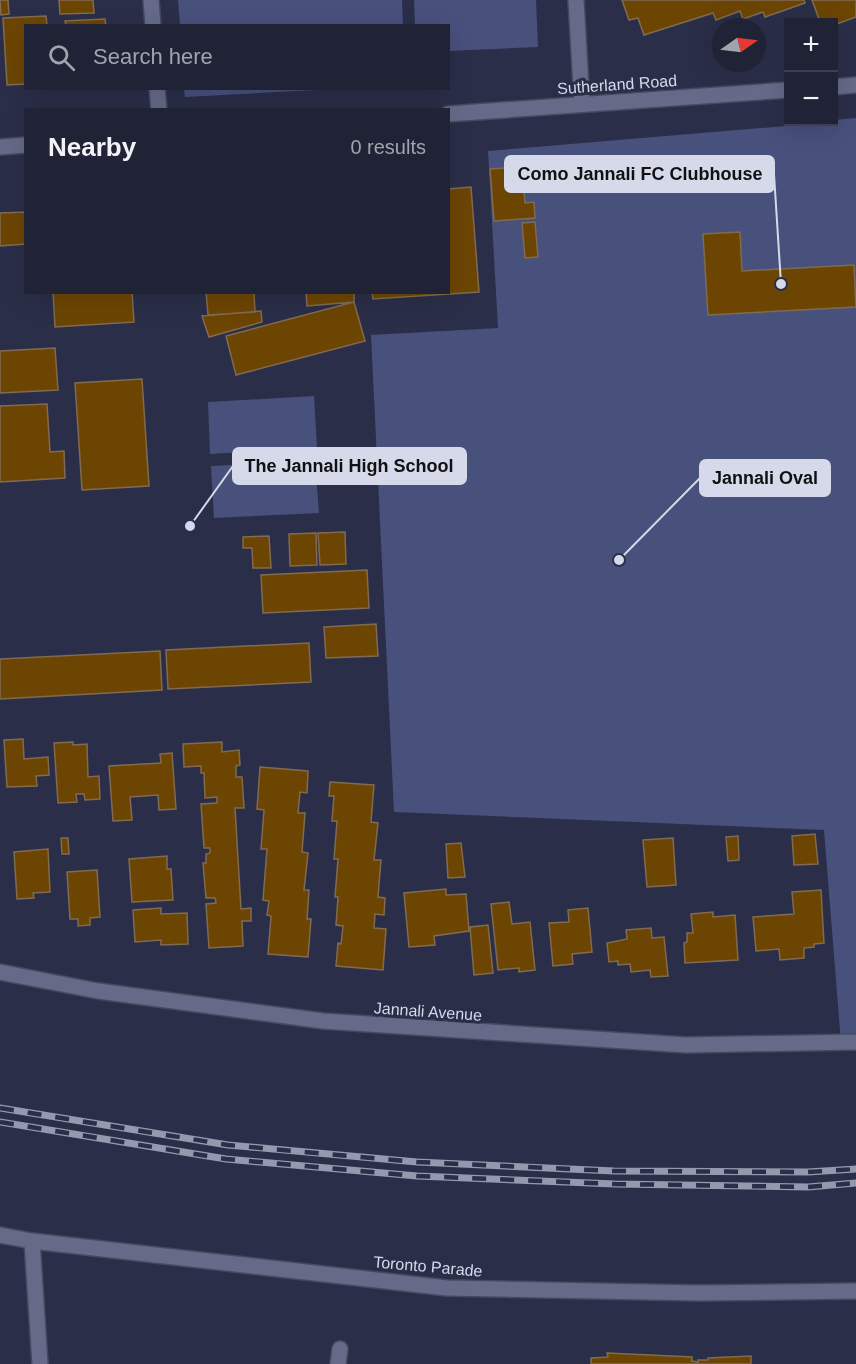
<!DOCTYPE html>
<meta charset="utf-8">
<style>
body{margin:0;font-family:Helvetica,sans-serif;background:#2d2f42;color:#f1f3f6}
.controls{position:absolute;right:18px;top:18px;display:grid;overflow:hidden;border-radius:0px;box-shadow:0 6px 24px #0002}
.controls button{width:54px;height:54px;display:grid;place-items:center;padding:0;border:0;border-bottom:2px solid #3d3f51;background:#202236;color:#f1f3f6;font:30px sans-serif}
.compass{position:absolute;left:712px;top:18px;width:54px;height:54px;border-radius:50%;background:#202236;box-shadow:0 6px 24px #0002;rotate:76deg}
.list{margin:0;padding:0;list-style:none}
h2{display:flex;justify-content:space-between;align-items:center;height:78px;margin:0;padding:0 24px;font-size:26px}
h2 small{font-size:20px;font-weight:400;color:#a2a4ad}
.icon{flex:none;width:33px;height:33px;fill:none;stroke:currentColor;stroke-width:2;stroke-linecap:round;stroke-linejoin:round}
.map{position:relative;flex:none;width:856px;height:1364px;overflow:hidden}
.search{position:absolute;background:#202236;box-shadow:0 6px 24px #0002;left:24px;top:24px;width:426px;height:66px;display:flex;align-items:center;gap:15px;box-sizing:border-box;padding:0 21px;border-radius:0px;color:#a2a4ad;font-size:22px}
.panel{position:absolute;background:#202236;box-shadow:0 6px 24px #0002;left:24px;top:108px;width:426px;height:186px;border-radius:0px}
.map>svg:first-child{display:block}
.green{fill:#48507c}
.building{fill:#6c4503;stroke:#806b51;stroke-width:1.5}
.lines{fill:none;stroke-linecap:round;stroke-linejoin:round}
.minor-casing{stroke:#45495f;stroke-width:18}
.minor{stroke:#646a88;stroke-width:15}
.rail-casing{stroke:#9599ad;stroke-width:7}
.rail{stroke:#2a2e48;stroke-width:4.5;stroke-dasharray:14;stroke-linecap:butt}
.labels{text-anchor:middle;stroke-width:6;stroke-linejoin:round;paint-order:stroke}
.street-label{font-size:16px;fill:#d5d9ea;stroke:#2a2e48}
.leader{fill:none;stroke:#d5d9ea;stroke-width:2}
.callout-dot{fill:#d5d9ea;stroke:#2a2e48;stroke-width:2}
.callout{fill:#d5d9ea;stroke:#d5d9ea;stroke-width:2}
.callout-label{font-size:18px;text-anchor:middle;font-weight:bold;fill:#111}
</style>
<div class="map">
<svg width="856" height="1364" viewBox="0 0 856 1364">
<rect width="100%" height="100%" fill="#2a2e48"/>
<path class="green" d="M178,0H402L403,25H180Z
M414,0H536L538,47L449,51L448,26L415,25Z
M184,89V88L334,89L185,97Z
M856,118V1042L841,1043L824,830L394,812L371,335L498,328L488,151L834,122V120Z
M314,396L317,448L210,454L208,402Z
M315,461L319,513L214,518L211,466Z"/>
<path class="building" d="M0,0H8L9,14L1,15Z
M59,0H93L94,13L60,14Z
M622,0H804L805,3L765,17L763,12L743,19L740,11L716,20L713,13L644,35L638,18L629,20Z
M812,0H856V17L834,25V22H820Z
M46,16L47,26H26V84L7,85L3,18Z
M105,19L106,26H66L65,21Z
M522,167L525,203L534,202L535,218L494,221L490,169Z
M471,187L479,292L373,299L372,292H448V189Z
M26,212V244L0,246V213Z
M535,222L538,257L525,258L522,223Z
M740,232L742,271L854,265L856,307L708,315L703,234Z
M53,292H132L134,322L55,327Z
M206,292H254L255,312L208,315Z
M306,292H354V302L307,306Z
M354,302L365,341L236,375L226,336Z
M261,311L262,322L209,337L202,316Z
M55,348L58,390L0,393V351Z
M142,379L149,486L82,490L75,383Z
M47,404L50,452L64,451L65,478L0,482V406Z
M345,532L346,564L320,565L318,533Z
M316,533L317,565L290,566L289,534Z
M269,536L271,568H253L252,548H243V537Z
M367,570L369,608L263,613L261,575Z
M376,624L378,656L326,658L324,627Z
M309,643L311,682L168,689L166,650Z
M160,651L162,690L0,699V659Z
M23,739L24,759L48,757L49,775L36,776L37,786L7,787L4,740Z
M73,742V745L87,744L88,777L99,776L100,799L85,800L84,794H76L77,802L58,803L54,743Z
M222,742V752L239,750L240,765L236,766V777H242L244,808H235L241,909L251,908V921H242L243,946L209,948L206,904L216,903L215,898H206L203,863H206V854L210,853V848H204L201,804L217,803V797L205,798L204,773H201V766L184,767L183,744Z
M172,753L176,809L159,810L158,795L130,797L132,820L113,821L109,766L161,763L160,754Z
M260,767L308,771L307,793L300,792L298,813H305L302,852L308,853L304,890H309L307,919H311L308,957L268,954L271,916L267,915L269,901L263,900L267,849H261L264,810L257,809Z
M330,782L374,785L371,822L378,823L374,860H381L378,897L385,898L384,915L375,914L374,928L386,929L383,970L336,966L338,943L341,944L343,926L336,925L338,897H335L338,859H334L337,821H332L334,796H329Z
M815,834L818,864L794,865L792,836Z
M738,836L739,860L728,861L726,837Z
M61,838H68L69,854H62Z
M673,838L676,885L647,887L643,840Z
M461,843L465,877L448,878L446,844Z
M48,849L50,892L33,893L34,898L17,899L14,852Z
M167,856V869H171L173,900L132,902L129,859Z
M97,870L100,917L90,918V925L78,926V919H70L67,872Z
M446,889V895L466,894L469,931L434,936L435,945L409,947L404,893Z
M821,890L824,943L814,944V947L804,948V958L780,960L779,949L756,951L753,917L794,914L792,892Z
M509,902L512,924L530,922L535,970L519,972V968L498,970L491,904Z
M161,908V914L187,913L188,944L161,945V940L135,942L133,910Z
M588,908L592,952L572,954L573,964L553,966L549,923L569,922L568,910Z
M713,912V917L735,915L738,960L685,963L684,943L687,942V933H693L691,914Z
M488,925L493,973L474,975L470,927Z
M651,928L652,938L664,937L668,976L651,977L650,970L631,972L630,964L618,965V961L609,962L607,943L627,939L626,930Z
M607,1353L692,1357V1361L698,1362V1360H708V1358L751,1356V1364H591V1358L608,1357Z"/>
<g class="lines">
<g class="minor-casing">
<path id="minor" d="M151,0L153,26
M576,0L582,104
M834,87L856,85
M157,88L159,110
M448,114L788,90
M0,147L26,145
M0,972L98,991L323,1021L686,1045L856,1042
M0,1235L32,1241L447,1288L699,1293L856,1291
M32,1241L40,1364
M338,1364L340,1349"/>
</g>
<use href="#minor" class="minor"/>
<g class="rail-casing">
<path id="rail" d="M0,1108L228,1145L417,1162L614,1171L808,1172L856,1169
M0,1122L226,1159L417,1176L615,1184L808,1187L856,1183"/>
</g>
<use href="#rail" class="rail"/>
</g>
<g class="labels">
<g class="street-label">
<text transform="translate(617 84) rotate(-4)" y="6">Sutherland Road</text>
<text transform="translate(428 1011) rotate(4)" y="6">Jannali Avenue</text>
<text transform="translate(428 1266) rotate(5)" y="6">Toronto Parade</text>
</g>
</g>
<path class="leader" d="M781 284L774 174M190 526L233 466M619 560L700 478"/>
<g class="callout-dot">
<circle cx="781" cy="284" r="6"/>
<circle cx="190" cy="526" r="6"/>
<circle cx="619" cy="560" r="6"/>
</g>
<g class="callout">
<rect x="505" y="156" width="269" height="36" rx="6"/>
<rect x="233" y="448" width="233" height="36" rx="6"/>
<rect x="700" y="460" width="130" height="36" rx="6"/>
</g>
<g class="callout-label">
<text x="640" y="180">Como Jannali FC Clubhouse</text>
<text x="349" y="472">The Jannali High School</text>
<text x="765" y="484">Jannali Oval</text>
</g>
</svg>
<div class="controls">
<button>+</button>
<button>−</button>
</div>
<svg class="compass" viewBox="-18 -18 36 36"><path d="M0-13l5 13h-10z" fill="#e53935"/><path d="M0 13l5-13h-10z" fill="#a2a4ad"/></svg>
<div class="search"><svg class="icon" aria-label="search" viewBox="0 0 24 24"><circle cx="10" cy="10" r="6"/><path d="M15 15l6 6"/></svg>Search here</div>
<section class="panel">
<h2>Nearby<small>0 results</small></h2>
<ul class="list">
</ul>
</section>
</div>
